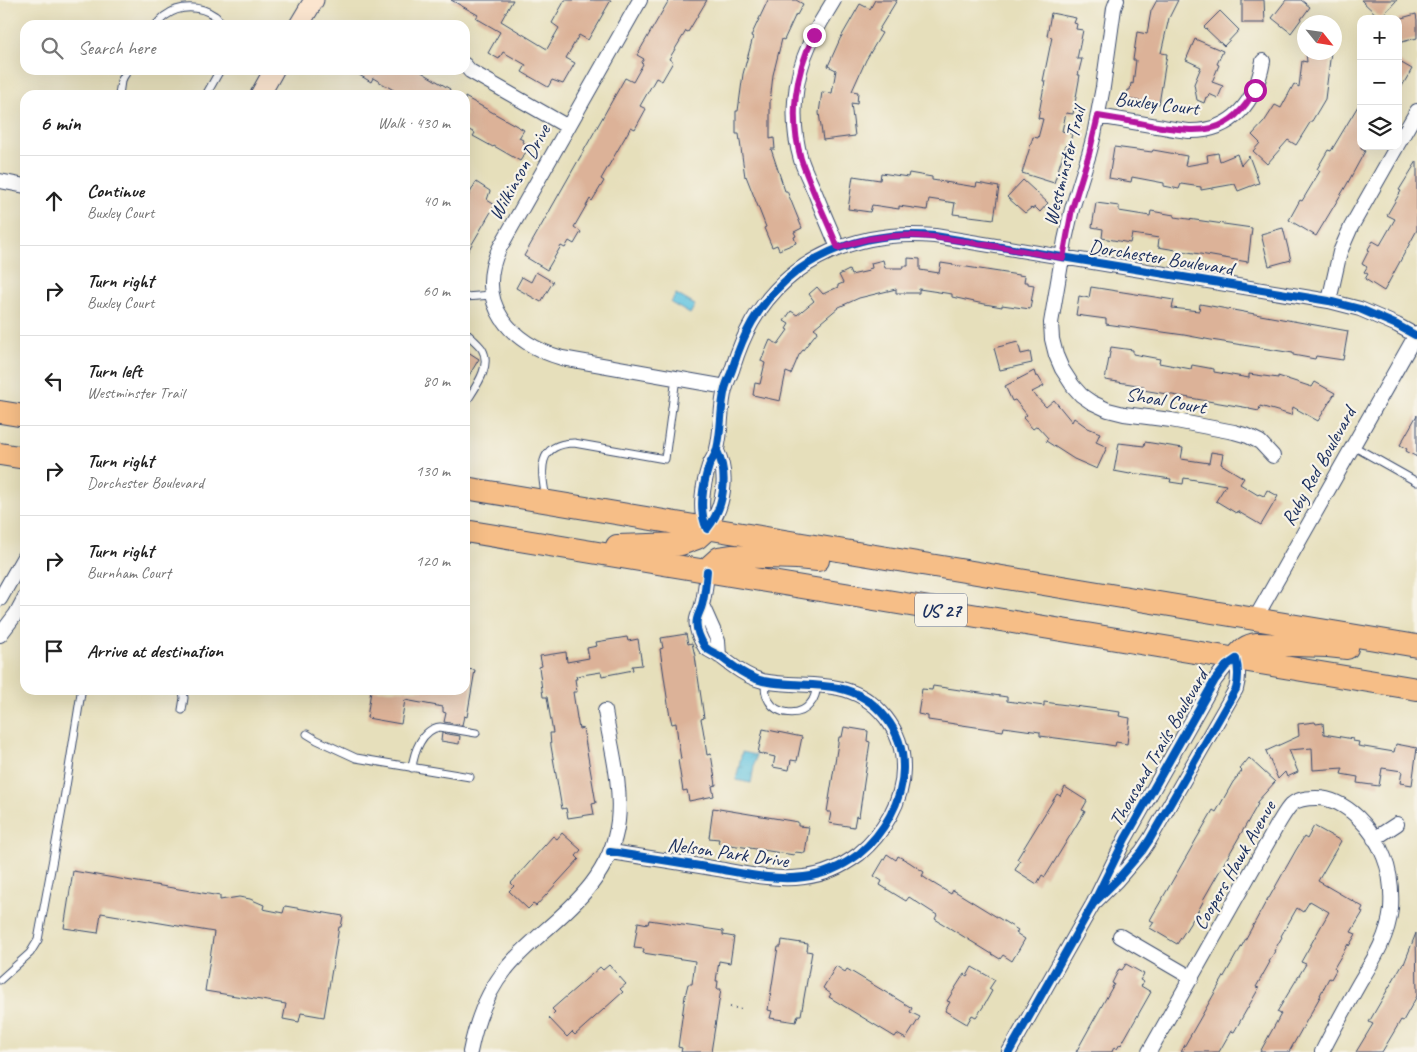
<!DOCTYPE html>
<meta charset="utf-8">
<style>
body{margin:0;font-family:Caveat,sans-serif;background:#f2f2f2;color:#222}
.controls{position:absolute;right:15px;top:15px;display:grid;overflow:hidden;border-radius:10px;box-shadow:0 5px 20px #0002}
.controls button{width:45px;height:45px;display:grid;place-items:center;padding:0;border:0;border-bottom:1px solid #e0e0e0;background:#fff;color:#222;font:25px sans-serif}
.compass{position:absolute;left:1297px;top:15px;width:45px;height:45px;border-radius:50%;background:#fff;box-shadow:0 5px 20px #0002;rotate:120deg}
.stop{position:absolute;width:15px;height:15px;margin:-11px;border:4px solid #b5179e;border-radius:50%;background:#fff}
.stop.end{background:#b5179e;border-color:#fff;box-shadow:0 1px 5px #0008}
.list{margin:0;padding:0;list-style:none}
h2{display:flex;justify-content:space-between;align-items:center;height:65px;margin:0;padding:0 20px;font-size:21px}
h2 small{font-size:16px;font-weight:400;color:#767676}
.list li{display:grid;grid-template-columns:32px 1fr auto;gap:15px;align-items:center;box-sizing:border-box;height:90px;padding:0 20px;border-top:1px solid #e0e0e0}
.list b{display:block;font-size:19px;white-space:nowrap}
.list p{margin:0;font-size:16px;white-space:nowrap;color:#767676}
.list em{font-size:16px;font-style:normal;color:#767676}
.icon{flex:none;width:28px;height:28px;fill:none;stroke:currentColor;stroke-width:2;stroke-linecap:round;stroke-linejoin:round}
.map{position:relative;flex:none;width:1417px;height:1052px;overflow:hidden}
.search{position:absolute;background:#fff;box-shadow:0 5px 20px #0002;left:20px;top:20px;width:450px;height:55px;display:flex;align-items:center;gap:12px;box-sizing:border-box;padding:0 18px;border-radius:15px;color:#767676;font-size:19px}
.panel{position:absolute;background:#fff;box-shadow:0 5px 20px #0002;left:20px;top:90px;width:450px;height:605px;border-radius:15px}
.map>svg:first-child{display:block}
.water{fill:url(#water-ripples);stroke:#3e7a9f}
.building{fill:#dcb298}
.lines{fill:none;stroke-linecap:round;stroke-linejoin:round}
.service-casing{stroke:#39496c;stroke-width:9}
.minor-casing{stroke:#39496c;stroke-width:16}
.secondary-casing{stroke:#39496c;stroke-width:21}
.trunk-casing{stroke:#39496c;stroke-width:24}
.path{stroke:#39496c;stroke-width:2;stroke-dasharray:1 4;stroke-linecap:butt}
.service{stroke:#fff;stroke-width:7}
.minor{stroke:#fff;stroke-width:14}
.secondary{stroke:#fbe5cf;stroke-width:19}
.trunk{stroke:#f6be87;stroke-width:22}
.cycleway-casing{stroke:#f7f3e8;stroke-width:11}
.cycleway{stroke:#0057b8;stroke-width:8}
.route{stroke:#b5179e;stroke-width:6}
.labels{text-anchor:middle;stroke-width:4.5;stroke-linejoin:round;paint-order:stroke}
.shield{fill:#f7f3e8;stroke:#5d6a87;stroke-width:1}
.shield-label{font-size:19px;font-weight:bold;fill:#1b2f5e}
.street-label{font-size:20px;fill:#1b2f5e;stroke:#f7f3e8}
</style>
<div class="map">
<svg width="1417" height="1052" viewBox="0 0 1417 1052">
<defs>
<pattern id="water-ripples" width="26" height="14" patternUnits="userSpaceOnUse" patternTransform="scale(1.25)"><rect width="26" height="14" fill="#62c4e0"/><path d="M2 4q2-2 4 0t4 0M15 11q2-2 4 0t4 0" fill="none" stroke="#50a0b9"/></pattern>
</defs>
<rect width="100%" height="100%" fill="#f7f3e8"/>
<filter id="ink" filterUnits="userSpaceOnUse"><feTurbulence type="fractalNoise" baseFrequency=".02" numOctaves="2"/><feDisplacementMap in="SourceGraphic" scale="10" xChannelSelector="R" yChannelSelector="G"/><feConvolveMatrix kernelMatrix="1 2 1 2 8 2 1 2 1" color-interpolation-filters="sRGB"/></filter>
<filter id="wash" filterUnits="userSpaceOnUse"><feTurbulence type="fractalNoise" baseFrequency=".0096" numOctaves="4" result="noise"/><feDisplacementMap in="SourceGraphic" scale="20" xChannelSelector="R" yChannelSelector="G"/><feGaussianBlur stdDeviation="1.12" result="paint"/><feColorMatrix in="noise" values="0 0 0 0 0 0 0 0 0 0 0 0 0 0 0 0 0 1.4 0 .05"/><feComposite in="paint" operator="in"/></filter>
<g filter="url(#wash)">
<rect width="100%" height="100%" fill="#e6dfbb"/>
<path class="water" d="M676,294L695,305L690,314L671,303Z
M742,752L756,755L751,783L736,780Z"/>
<g id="blocks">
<path class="building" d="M451,0H513L501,21L547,49L559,28L552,23L565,0H611L588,40L579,35L566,58L575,63L563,84L552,80L548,87L522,72L526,65L503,52L499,59L488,53L500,32L476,18L478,15Z
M669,0H707L688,32L686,31L669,59L673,62L662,81L656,78L640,106L646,109L635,129L631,127L601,179L604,181L592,201L590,199L574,227L581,232L574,244L569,241L565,248L561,246L547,270L524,256L625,78L633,82L643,64L641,63L644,59L637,55Z
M768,0H796L803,4L797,15L796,14L784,40L782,39L773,75L770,102V139L774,138L775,149H771L785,191H787L802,228L794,232L796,236L794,237L796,243L779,250L777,245L772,247L764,228L766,227L746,176L745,177L739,134H736V111H738L743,74L753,37L751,36Z
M875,0H897L878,31L882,33L866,60L852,91L858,92L857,104L851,103L855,136L823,140L819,113L822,92L832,93L836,70L828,66L840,39L860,4L870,9Z
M1157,0H1178L1169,18L1161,53L1167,54L1159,104L1126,99L1128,90H1130L1131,83L1133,84L1136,60H1133L1137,32L1147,34L1151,11Z
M1242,0H1264L1265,23H1242Z
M1286,0H1301L1310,7L1291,33L1272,18Z
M1361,0H1397L1380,18Z
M1220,11L1239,30L1224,46L1204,27Z
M1051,13L1076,18L1074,23L1077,24L1076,29L1083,30L1077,59H1082L1078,75H1080L1073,114L1066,113L1062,131L1072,134L1069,146L1066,145L1054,183L1022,173L1033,137L1038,138L1043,119L1038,118L1045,81H1043L1052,37L1047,36Z
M1416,14L1417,20V38L1398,43V19Z
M1195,39L1223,51L1217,64L1219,65L1212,82L1223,86L1218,98L1209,94L1208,98L1206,97L1204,103L1197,100L1194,84L1201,67L1186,60Z
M1306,52H1331L1325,99L1312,121H1311L1296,145L1288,140L1267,164L1253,151L1260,143L1252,135L1264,122L1275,105L1281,108L1294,84L1299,87L1302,61L1307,62Z
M1398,61L1412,69L1398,93Z
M351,70H418L450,89L447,95H402L373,78L371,82Z
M465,97L524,130L519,138L523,140L522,142L530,146L520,161L494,146L493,147L473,136L475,133L465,128Z
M1361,101V149L1365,151L1346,186L1316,236L1289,220L1300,200L1302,201L1320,171L1317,169L1328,150L1331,151Z
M1114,147L1152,152L1153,150L1187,156L1185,166L1208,162L1207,155L1218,153L1220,161L1237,154L1241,165L1249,156L1259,183L1238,191L1235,184L1201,190V187L1181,184L1179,189L1164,186V183L1132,177L1131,182L1109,178Z
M1417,161V230L1384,291L1365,279L1368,274L1364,272L1367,267L1362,264L1369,250L1368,249L1373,241L1380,245L1395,219L1387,215L1401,191L1399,190Z
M881,173L908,177L909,173L932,177V180L976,187L977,183L999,187L994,219L953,214L955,203L929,199L927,210L899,206V209L872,205L870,212L848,209L853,176L880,180Z
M1023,180L1048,203L1040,212L1035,207L1032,209L1031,208L1025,213L1007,197Z
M476,182L490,191L487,200L495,205L465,256V202Z
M1096,203L1119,206V211L1150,216L1151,211L1174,215V217L1252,228L1248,262L1158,247L1159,238L1132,234L1130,243L1102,238L1103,229L1092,227Z
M1283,228L1291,260L1269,266L1261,234Z
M908,258L920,259V270L939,273L941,263L1025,276L1024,282H1028V284L1034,285L1030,309L1002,305V307L979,303L952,297V294L919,289V293H896V289L859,298L839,307L814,328L818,331L799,355L791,374L786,372L780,401L753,395L755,383L760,384L765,363L761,361L770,340L778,344L788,330L786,329L789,324L784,321L791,311L797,315L814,301L809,294L817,287L823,294L838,287V285L843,283L839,275L849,270L851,275L869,271L868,269L872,268L871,263L883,260L885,268H903V266H908Z
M536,272L553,282L541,302L516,288L522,277L531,282Z
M1091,287L1174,300L1172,308L1199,311L1200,304L1348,331L1343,360L1316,356L1315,359L1293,355V353L1211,340L1184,335L1106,324V319L1076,315L1079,296L1089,298Z
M1018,342L1021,354L1030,352L1032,363L1000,370L994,348Z
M1111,347L1133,350V354L1160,359L1159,363L1191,369L1192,365L1214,369V372L1249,378V374L1278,378V376L1312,387L1315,382L1335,393L1318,421L1293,407L1291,415L1260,406L1259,411L1249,409V408L1143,390L1144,386L1105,380Z
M465,350L479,359L465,382Z
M1034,371L1036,377L1038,376L1044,386L1032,392L1046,407L1054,400L1072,422L1074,418L1088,428L1100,433L1096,442L1107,447L1097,469L1074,459L1046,441L1048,438L1037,426L1033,429L1023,418L1027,415L1015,400L1012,401L1005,386Z
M1417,415V457L1406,451L1407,449L1400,445Z
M1145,442L1183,448L1181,459L1209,463L1211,452L1223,454L1221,464L1244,478L1240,484L1258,495L1259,494L1264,496L1267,490L1278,496L1261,525L1237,511L1236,513L1216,501L1226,485L1184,478L1183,484L1170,482L1171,479L1131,473L1130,474L1114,471L1119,443L1144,446Z
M686,634L688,644L692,643L695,656L704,718L701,719L703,729L707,755L711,754L716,785L712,786L714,796L689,801L687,790L683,791L678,760L681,759L678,740L676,723L672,724L669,711L660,649L663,648L661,638Z
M627,637L628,641L638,639L642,665L632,666L633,670L602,676L601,672L576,676L577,679H575L577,692H573L577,718L579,729L583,728L596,803L592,804L594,814L568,818L566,808L562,809L551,746L550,733H553L547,697H543L539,667L542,666L540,656L566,652L567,662L589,658L587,648L597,646L596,642Z
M465,669L475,670L467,717L464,716L462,725L444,722L446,713L443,712V707L405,700L401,724L367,718L371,690H465Z
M933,686L1007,697V701L1044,706V702L1120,712L1119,716L1130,718L1127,744L1116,742L1115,746L1103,744L1040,736V732L1004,727L1003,731L928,720V716L918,714L922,689L932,690Z
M1315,722L1316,724L1323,723L1324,734L1353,739V741L1359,742L1358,746L1394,752L1396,744L1417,748L1412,785L1400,783L1402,771L1382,768L1379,786L1357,783L1358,777L1341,774L1343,768L1313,770L1312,748L1289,750L1298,772L1287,777L1285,772L1278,779L1266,751L1299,736L1298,724Z
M844,727L868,731L867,741L870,742L859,817L856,816L854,827L829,823L831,812H827L839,737H842Z
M763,729L802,737L797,761L791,760L789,770L773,767L775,757L758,753Z
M442,733L460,736L459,744L441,741Z
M1249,758L1275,782L1256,803L1258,804L1203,900H1204L1198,911L1177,944L1150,928L1154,922L1150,920L1213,810L1216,812L1233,782L1242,771L1240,769Z
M1065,787L1087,801L1082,810L1085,811L1045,877L1042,875L1037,884L1015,870L1020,861L1017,859L1057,794L1060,796Z
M713,808L798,822V826L809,827L805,853L795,852L794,855L718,843L719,839L709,838Z
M1314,826L1341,841L1318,881L1363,907L1361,911L1363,912L1351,932L1356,934L1349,946L1348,944L1334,968L1336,970L1331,979L1329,978L1320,995H1321L1289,1052H1260L1281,1014L1277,1012L1306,964L1301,962L1329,912L1310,901L1303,912L1297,908L1281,936L1282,937L1274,951H1275L1269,962H1270L1256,987L1259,988L1234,1032L1231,1031L1219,1052H1181L1230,966L1236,955L1239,951L1261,911L1268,898H1269L1296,850L1304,837L1307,839Z
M562,833L581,850L576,856L579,859L536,906L533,904L528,909L509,891L514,886L511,883L553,836L557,839Z
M887,854L896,860L898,856L909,862L924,872L922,876L931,882L951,894L953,890L1018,930L1016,933L1025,939L1012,961L1003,955L1000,959L935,919L937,915L929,910L909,897L906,901L880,885L882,881L874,876Z
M73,871L220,896V900L239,897L250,899L264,905L263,909L283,913L285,906L343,916L341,927H339L324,1017L301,1013L299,1022L283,1019L286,1004L205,991L214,932L101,913L98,933L64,928Z
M649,920L723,931V935L734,937L730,963L719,961L716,981H718L717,989H721L711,1052H681L682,1048L678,1047L685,996L688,984H692L695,961L643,953L644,949L634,948L638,922L648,924Z
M1416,933L1417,996L1403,1021L1401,1020L1382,1052H1356L1373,1024L1369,1022L1403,963L1404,964Z
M782,940L808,944L807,951L812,952L801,1015H798L796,1022L770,1018L772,1011L768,1010L778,947H781Z
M1126,964L1144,974L1140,980L1144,982L1141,986L1151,992L1121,1045L1120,1044L1117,1049L1114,1047L1112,1052H1076L1114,984L1112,983L1119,969L1122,970Z
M609,965L626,984L620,989L623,992L575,1035L572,1032L567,1037L549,1018L555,1012L552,1009L600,967L603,970Z
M836,966L845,972L847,969L912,1008L910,1012L920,1017L906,1039L897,1034L895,1037L829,997L831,994L823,988Z
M972,967L995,980L989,989L992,991L983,1007L976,1017L972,1015L967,1024L945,1011L950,1002L947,1001L957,985L964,974L967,976Z"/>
</g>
</g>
<g filter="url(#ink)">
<use href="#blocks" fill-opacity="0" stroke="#39496c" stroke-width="1"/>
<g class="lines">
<g class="service-casing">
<path id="service" d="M156,25C159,22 162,18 165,16C179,5 200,5 215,16C218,18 220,22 222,25
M119,95L121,81L126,73
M206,95L220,70
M465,297L492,295
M465,332C470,337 478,343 482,349C493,367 473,390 465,404
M1353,446L1417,482
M546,499C541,471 536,444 574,443L665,459L676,378
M765,681C765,688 765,695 769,701C777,715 800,717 810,704C815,699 816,692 817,685
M182,710L184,698L183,690
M307,734L317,740L356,758L470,777
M412,768C414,752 422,729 440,727L476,733
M0,980L30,953L38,940L64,799L81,693"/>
</g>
<g class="minor-casing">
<path id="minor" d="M640,0L499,249C474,303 511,344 562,358L726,387
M834,0C826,14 816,28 810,43C793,80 790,122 801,160C805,172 811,183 816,195C823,213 831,230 838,248
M1117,0L1114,8L1103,87L1094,135L1089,154L1072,209L1065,240L1051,323L1052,339L1056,355L1062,369L1073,386L1081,395L1091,402L1108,410L1124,414L1171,420L1234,432L1248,436L1260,442L1273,456
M465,65L470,71L568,127
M1098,116C1116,119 1133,122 1151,125C1164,127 1177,130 1189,131C1233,132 1256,101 1263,61
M1398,144L1417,111
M0,181L25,186
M1329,301L1340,252L1351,227L1397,146
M717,451C729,475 724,508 707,529C698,511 703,484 709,466C711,460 716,455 717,449C722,429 720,408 725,389C727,381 731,374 733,367C738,351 744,336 752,322C791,256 861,229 935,236L1329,301L1360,309L1397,325L1415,335
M0,599L25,555
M702,605L718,641L719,656
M1255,619L1417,333
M0,635L16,614L25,597
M1374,839L1397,824
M610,852C646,857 682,863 718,869C746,874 776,881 804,877C824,875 843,866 859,854C883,834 903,801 903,769C904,731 877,696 838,688C815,683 786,686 763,681C747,677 734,667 721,657C716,653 710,652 705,647C700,639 695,628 697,619C698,614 701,610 702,605C705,595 706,582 707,571
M1120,936L1192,978
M470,1052C476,1022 486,993 506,969C516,956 529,945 541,934C577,903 612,872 618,821C622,785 611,747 605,711
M1009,1052L1093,904L1125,839L1215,680L1226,666L1236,659C1239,670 1239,678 1236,689L1150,839L1142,851L1117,880L1093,904
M1149,1052L1278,824C1282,818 1286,810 1291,805C1297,799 1308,798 1316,798C1347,798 1374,830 1384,857C1391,874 1392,892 1391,909C1388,937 1374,959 1360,982C1347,1005 1334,1028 1322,1052"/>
</g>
<g class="secondary-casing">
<path id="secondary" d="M299,25L314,0
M260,95L274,70"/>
</g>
<g class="trunk-casing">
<path id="trunk" d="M0,412L25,416
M0,454L25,458
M465,488L1417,646
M465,531L1417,689
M617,546L681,544L697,538L707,529
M707,571L710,566L719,558L733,556L797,558L818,560
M1236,659C1241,649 1247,645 1257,644L1328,646L1347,648"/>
</g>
<path class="path" d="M730,1007L742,1009"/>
<use href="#service" class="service"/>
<use href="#minor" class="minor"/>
<use href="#secondary" class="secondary"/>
<use href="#trunk" class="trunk"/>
<g class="cycleway-casing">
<path id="cycleway" d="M717,451C729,475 724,508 707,529C698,511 703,484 709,466C711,460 716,455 717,449C722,429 720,408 725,389C727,381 731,374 733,367C738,351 744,336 752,322C791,256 861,229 935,236L1329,301L1360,309L1397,325L1415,335
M610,852C646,857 682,863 718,869C746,874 776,881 804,877C824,875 843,866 859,854C883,834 903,801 903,769C904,731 877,696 838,688C815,683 786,686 763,681C747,677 734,667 721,657C716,653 710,652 705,647C700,639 695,628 697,619C698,614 701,610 702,605C705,595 706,582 707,571
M1009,1052L1093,904L1125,839L1215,680L1226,666L1236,659C1239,670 1239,678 1236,689L1150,839L1142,851L1117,880L1093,904"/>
</g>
<use href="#cycleway" class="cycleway"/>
</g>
</g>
<g class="lines" filter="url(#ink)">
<path class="route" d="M814,35C795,73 789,117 801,159C805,171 810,183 815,195C823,213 831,230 838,248C887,229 929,235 979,244C1007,248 1035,253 1063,258L1072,209L1089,154L1098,116C1117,119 1136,122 1155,126C1201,133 1230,136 1255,90"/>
</g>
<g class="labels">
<rect class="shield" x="915" y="593.5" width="52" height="33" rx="4"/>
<g class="shield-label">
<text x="941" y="617">US 27</text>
</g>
<g class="street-label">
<text transform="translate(1157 103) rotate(7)" y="7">Buxley Court</text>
<text transform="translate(1064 166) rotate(-76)" y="7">Westminster Trail</text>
<text transform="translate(519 172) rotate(-61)" y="7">Wilkinson Drive</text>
<text transform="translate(1161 257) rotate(9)" y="7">Dorchester Boulevard</text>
<text transform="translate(1166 400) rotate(10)" y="7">Shoal Court</text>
<text transform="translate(1318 466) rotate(-61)" y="7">Ruby Red Boulevard</text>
<text transform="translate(1158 748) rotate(-60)" y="7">Thousand Trails Boulevard</text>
<text transform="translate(728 852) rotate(8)" y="7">Nelson Park Drive</text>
<text transform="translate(1234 865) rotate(-60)" y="7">Coopers Hawk Avenue</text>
</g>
</g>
</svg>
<div class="controls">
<button>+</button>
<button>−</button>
<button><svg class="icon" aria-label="layers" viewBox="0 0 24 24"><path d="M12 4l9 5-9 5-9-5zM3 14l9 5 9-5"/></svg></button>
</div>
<svg class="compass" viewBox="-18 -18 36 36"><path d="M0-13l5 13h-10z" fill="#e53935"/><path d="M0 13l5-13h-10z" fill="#767676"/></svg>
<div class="stop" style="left:1255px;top:90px"></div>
<div class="stop end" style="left:814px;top:35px"></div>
<div class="search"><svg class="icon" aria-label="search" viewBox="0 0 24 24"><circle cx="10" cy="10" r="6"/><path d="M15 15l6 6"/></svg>Search here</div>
<section class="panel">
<h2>6 min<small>Walk · 430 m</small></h2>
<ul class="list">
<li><svg class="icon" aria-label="ahead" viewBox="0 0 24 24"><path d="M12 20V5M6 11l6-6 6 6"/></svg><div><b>Continue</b><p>Buxley Court</p></div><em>40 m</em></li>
<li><svg class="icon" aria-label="right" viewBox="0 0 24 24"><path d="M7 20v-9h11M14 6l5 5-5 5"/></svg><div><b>Turn right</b><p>Buxley Court</p></div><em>60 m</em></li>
<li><svg class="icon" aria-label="left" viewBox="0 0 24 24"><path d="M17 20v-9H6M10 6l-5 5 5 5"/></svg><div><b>Turn left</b><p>Westminster Trail</p></div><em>80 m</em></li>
<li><svg class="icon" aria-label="right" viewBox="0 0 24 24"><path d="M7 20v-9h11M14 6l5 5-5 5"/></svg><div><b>Turn right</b><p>Dorchester Boulevard</p></div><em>130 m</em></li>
<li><svg class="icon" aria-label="right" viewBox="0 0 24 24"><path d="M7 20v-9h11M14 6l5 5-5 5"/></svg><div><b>Turn right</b><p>Burnham Court</p></div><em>120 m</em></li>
<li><svg class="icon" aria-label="arrive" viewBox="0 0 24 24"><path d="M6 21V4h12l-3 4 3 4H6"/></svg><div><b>Arrive at destination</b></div></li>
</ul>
</section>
</div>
